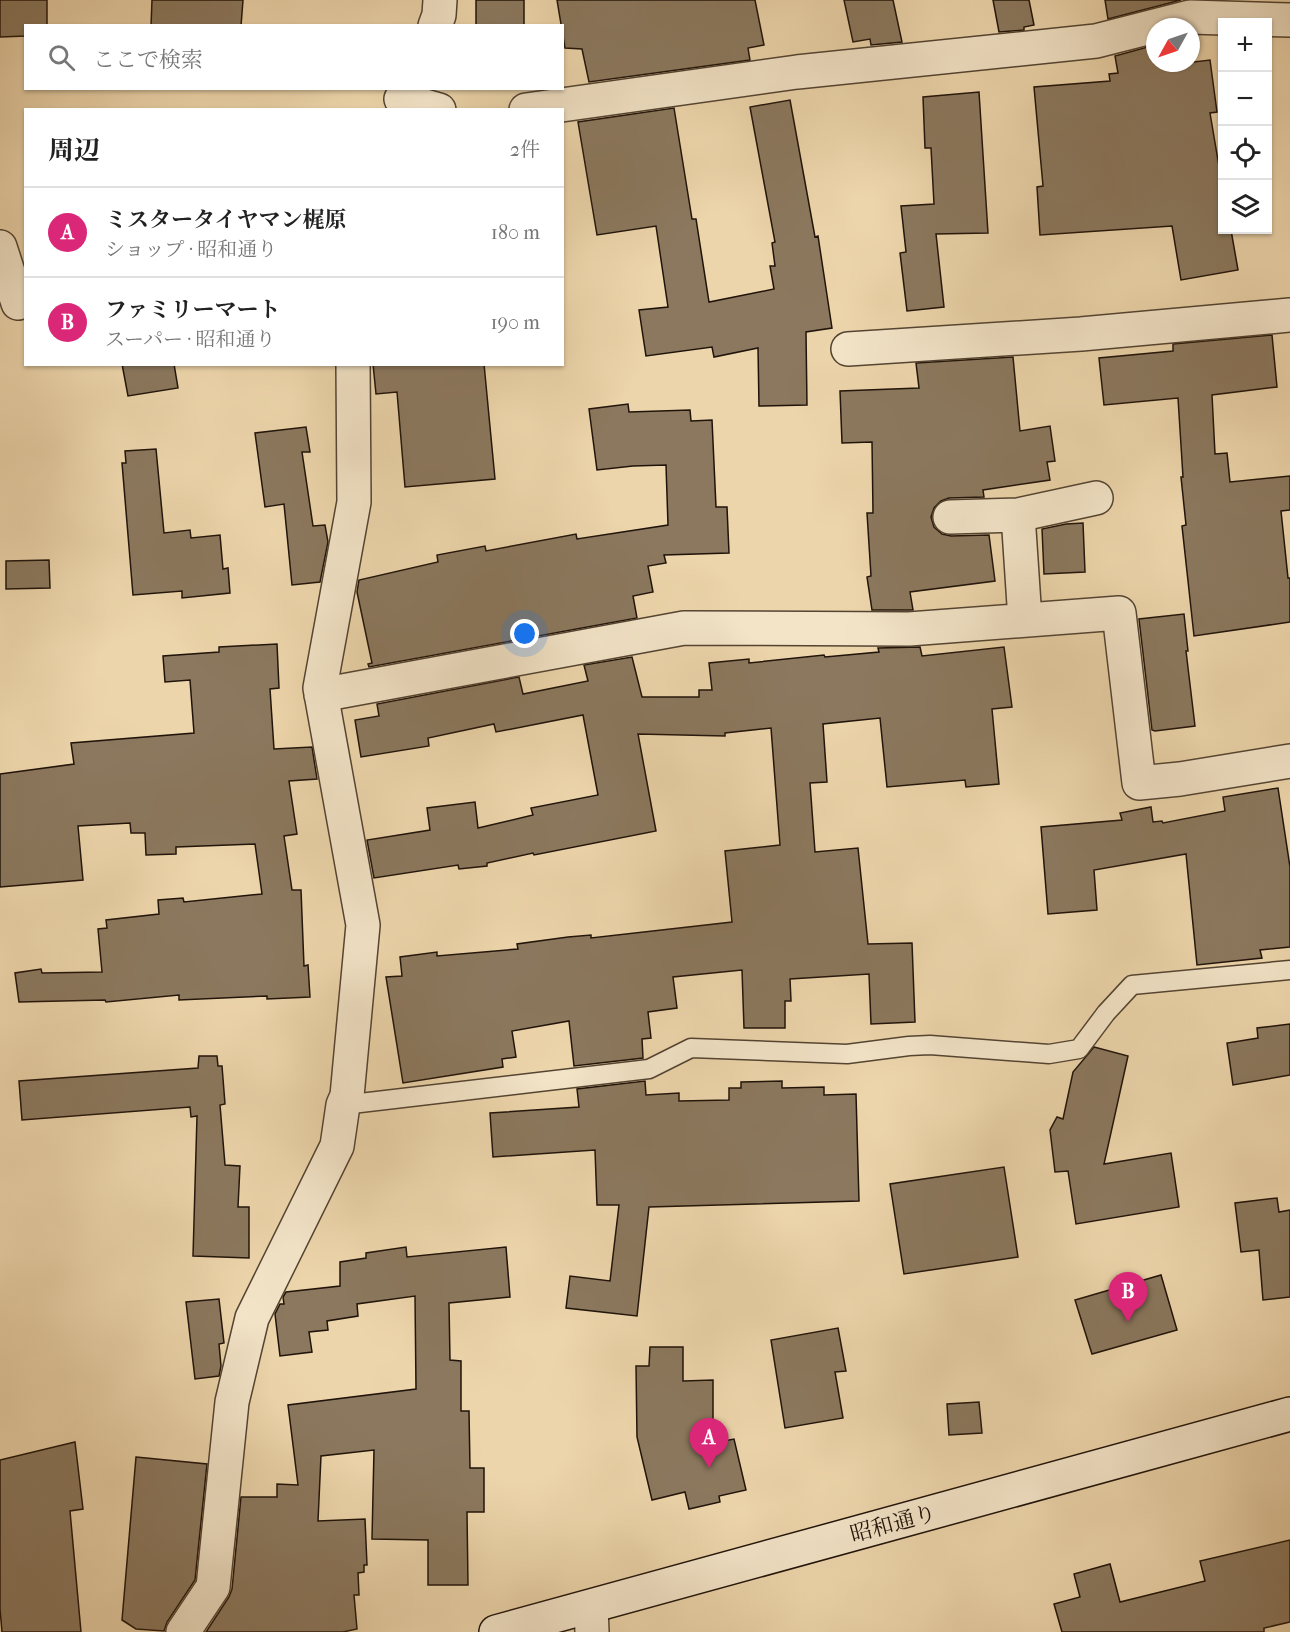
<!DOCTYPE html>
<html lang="ja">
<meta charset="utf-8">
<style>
body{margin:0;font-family:"IM FELL French Canon","Noto Serif JP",serif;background:#f6f6f6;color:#222}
.controls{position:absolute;right:18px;top:18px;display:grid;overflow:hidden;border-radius:0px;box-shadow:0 2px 4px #0004}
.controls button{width:54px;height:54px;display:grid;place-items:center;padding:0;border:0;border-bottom:2px solid #e0e0e0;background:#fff;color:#222;font:30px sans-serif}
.compass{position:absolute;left:1146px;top:18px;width:54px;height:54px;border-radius:50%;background:#fff;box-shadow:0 2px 4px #0004;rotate:230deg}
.you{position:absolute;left:525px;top:634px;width:21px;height:21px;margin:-15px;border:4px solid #fff;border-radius:50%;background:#1a73e8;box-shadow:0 0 0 9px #1a73e833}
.badge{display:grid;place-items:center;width:39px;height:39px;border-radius:50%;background:#db2777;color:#fff;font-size:20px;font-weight:700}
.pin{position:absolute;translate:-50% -50px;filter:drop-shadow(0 2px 3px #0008)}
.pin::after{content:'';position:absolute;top:32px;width:21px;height:18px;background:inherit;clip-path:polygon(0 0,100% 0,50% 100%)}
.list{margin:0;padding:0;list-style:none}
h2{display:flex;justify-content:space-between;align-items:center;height:78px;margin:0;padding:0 24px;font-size:26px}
h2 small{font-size:20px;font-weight:400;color:#767676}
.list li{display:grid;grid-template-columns:39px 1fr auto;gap:18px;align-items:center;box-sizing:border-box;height:90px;padding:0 24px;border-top:2px solid #e0e0e0}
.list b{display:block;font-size:22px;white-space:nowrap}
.list p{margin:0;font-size:20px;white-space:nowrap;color:#767676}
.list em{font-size:20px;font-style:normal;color:#767676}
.icon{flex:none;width:33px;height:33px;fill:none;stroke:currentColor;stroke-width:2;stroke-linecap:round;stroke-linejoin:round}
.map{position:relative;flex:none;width:1290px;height:1632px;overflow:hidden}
.search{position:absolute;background:#fff;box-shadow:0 2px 4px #0004;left:24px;top:24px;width:540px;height:66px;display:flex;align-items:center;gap:15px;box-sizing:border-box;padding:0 21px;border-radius:0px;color:#767676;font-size:22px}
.panel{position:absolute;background:#fff;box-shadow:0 2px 4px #0004;left:24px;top:108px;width:540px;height:258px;border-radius:0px}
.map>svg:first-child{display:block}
.building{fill:#8b785e;stroke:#20130a;stroke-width:1.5}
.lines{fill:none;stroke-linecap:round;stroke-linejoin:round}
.lane-casing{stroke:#534432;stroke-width:21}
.street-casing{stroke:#534432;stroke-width:36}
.secondary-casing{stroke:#20130a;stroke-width:36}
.lane{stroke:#f3e4c8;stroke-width:18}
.street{stroke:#f3e4c8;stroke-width:33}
.secondary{stroke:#f3e4c8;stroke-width:33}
.labels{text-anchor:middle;stroke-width:5;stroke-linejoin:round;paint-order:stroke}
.street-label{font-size:22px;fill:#20130a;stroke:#f3e4c8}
</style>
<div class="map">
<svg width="1290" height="1632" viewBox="0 0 1290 1632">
<rect width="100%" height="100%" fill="#edd5ab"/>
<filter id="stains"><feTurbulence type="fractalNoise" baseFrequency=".00333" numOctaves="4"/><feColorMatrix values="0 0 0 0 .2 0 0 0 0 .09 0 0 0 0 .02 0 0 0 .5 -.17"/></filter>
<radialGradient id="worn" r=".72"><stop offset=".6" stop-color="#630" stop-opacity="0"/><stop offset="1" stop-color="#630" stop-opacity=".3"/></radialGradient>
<path class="building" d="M0,0H47V26H26V36L0,37Z
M152,0H243L241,26H151Z
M476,0H524V26H476Z
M557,0H755L764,45L748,48L750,60L589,82L582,49L565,48Z
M844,0H893L902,42L871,45L870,39L853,42Z
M993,0H1029L1034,25L1024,27V30L999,32Z
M1105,0H1181L1108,19Z
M1191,36L1194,62L1210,60L1217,112L1210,113L1222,184V230H1231L1238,270L1181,280L1172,226L1040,235L1037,187L1043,186L1034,87L1110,81L1109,74L1118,73L1115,56L1155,45V63H1191Z
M979,92L988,233L936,234L944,307L907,311L900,253L906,252L901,206L934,204L931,148H925L923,97Z
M790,100L815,237L818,236L832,328L806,332L807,405L759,406L758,348L714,357L712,347L646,356L639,310L668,307L656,226L597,235L578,122L674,108L692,219H696L709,302L774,289L770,266H775L772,243L775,242L750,107Z
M1272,335L1277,387L1212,395L1215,454L1227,453L1230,482L1290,476V510L1281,511L1288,578H1290V622L1194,636L1182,526L1186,525L1181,477H1183L1178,398L1104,405L1099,358L1173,351V344Z
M1013,357L1020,431L1050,426L1055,461L1047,462L1050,480L983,490L984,497L949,498L941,501L934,508L931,517L934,527L942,534L951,536L989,535L995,581L910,592L913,610H872L867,577L871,576L867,513H873L872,442L842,443L840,391L919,388L916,363Z
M122,364H174L178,388L128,396Z
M373,364H484L495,479L405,487L397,392L376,394Z
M628,404L629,412L690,410L691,421L712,420L716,507H727L729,553L664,555L666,563L648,566L653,592L633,596L637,618L369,667L368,664L372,663L357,592L359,580L438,562L437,555L485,546L486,551L576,534L577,539L668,525L666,465L633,466L597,470L589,409Z
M306,427L310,452H302L313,526L325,525L328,542L320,582L292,585L284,504L265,507L255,433Z
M156,449L164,533L190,530L191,538L220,535L223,569L228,568L230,593L182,598V591L133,595L122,463H126L125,451Z
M1083,523L1085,572L1044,574L1042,529L1066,524Z
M49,560L50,588L6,589V561Z
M1184,614L1188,651H1186L1195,726L1155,731L1152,730L1139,619Z
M277,644L279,688L270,689L274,749L312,747L317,779L289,781L297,834L284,836L292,890H301L304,966L308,965L310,997L267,999V996L179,1000V995L106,1002L105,1000L19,1002L15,973L41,969L42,973L102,972L98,929L107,928L106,920L159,914L158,900L183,898L184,902L262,894L255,844L176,847V854L146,855L145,833H131L130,823L78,826L83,880L0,887V774L74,764L71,743L194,733L190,680L165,682L163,656L219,652V647Z
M920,647L922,656L1004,647L1012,707L992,709L999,784L966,787L965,780L887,787L880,718L823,724L827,782L810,783L815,852L858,848L868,944L912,943L915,1022L871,1024L869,974L790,979L791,1001H785V1028H744L742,970L673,977L677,1008L648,1012L651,1038L642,1039L643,1058L574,1066L569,1021L512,1031L516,1057L502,1059L503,1067L403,1083L386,977L402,976L400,957L437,952V956L518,949L517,944L568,937L591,935V938L732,922L725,851L780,845L771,728L725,733V736L638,734L656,831L534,855L533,853L487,863V866L459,869L458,865L374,878L367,840L430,830L427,808L475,802L478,828L533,815L531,808L598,795L583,715L496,732L494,724L428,738L429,746L361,757L355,720L379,716L377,704L519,677L523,694L588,681L584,665L632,657L642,697H699V690H712L709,663L749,659V663L824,655L825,657L879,652L878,648Z
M1278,788L1290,867V947L1260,950L1262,958L1197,965L1186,854L1094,870L1097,910L1048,914L1041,827L1122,820L1120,813L1151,807L1153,822L1162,821L1163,823L1225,811L1223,797Z
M1290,1024V1075L1233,1085L1227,1043L1258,1038L1257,1028Z
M1094,1047L1128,1056L1104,1164L1171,1153L1179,1207L1076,1224L1068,1171L1055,1172L1050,1130L1057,1117L1063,1119L1073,1072Z
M199,1056H217L218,1066H222L225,1104L220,1105L225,1165L240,1166L238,1207H249V1258L193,1256L197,1116L191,1117L190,1107L22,1120L19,1081L198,1068Z
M645,1081L646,1095L679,1093V1101L729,1100V1088H741V1082L782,1081V1088L824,1087V1095L856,1094L859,1201L649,1207L637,1316L566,1308L570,1276L610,1281L619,1205H597L595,1150L493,1157L490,1113L579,1107L577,1089Z
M1004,1167L1018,1257L904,1274L890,1184Z
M1277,1198L1279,1212L1290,1210V1297L1263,1300L1259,1250L1241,1252L1235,1203Z
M406,1247L407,1257L506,1247L510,1297L449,1303L450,1360L461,1361V1411H469L470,1468H484V1512H467L468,1585H428V1540L372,1539L374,1450L321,1456L318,1521L365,1519L367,1565H364V1572L358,1573L359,1595H354L357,1629L343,1632H206L229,1597L232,1589L241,1497H277V1484L298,1485L288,1405L416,1389L415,1296L357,1304L358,1316L327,1321L328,1330L309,1332L312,1352L280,1356L275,1314L280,1304H284L283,1297L286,1292L340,1286V1262L366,1258V1253Z
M1161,1275L1177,1330L1092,1354L1075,1300Z
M219,1299L224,1343L219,1344L221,1366L219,1376L195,1379L186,1302Z
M838,1328L846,1371L835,1372L843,1418L785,1428L771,1340Z
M650,1347H683V1381L713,1380V1443L734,1439L746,1490L719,1496L720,1502L689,1509L685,1492L652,1500L637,1437L636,1366H649Z
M979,1402L982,1433L949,1435L947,1404Z
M75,1442L83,1509L70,1511L81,1632H2L0,1609V1460Z
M136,1457L207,1464L195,1580L167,1622L164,1631L136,1629L122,1620Z
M1290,1540V1622L1264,1628V1632H1062L1054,1604L1080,1597L1074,1574L1110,1564L1120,1602L1205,1581L1200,1561Z"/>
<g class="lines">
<g class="lane-casing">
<path id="lane" d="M343,1105L649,1069L691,1048L847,1054L909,1046L930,1045L1049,1054L1079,1049L1106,1013L1132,985L1290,970"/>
</g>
<g class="street-casing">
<path id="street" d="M435,26L439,15L440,0
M401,99L439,110
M526,110L797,72L1096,41L1190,17L1290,20
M0,247L18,303
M848,349L1081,334L1290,315
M1018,515L1025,620
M950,517L1018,515L1096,498
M321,695L684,628L909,629L1119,613L1139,783L1180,779L1290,761
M591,1607L592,1632
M183,1632L213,1587L232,1402L252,1318L337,1146L343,1105L347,1096L363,925L320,688L354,502L353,364"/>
</g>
<g class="secondary-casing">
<path id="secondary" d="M496,1632L1290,1414"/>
</g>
<use href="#lane" class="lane"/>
<use href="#street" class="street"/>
<use href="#secondary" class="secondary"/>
</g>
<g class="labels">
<g class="street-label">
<text transform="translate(893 1523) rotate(-15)" y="8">昭和通り</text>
</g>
</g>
<rect width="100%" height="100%" filter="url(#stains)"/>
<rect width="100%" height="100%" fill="url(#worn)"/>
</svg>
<div class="controls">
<button>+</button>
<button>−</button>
<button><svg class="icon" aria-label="locate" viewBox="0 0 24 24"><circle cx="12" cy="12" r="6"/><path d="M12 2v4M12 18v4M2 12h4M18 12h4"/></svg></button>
<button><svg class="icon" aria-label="layers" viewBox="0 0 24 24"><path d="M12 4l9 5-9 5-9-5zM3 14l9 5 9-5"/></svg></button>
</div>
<svg class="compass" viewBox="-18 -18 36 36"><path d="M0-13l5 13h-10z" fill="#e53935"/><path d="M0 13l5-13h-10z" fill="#767676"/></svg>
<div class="you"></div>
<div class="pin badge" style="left:709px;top:1468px">A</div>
<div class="pin badge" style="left:1128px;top:1322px">B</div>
<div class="search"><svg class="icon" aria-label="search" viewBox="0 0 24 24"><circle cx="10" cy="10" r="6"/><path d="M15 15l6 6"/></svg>ここで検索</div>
<section class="panel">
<h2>周辺<small>2件</small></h2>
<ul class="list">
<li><span class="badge">A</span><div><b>ミスタータイヤマン梶原</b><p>ショップ · 昭和通り</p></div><em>180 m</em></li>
<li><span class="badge">B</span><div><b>ファミリーマート</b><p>スーパー · 昭和通り</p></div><em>190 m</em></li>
</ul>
</section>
</div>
